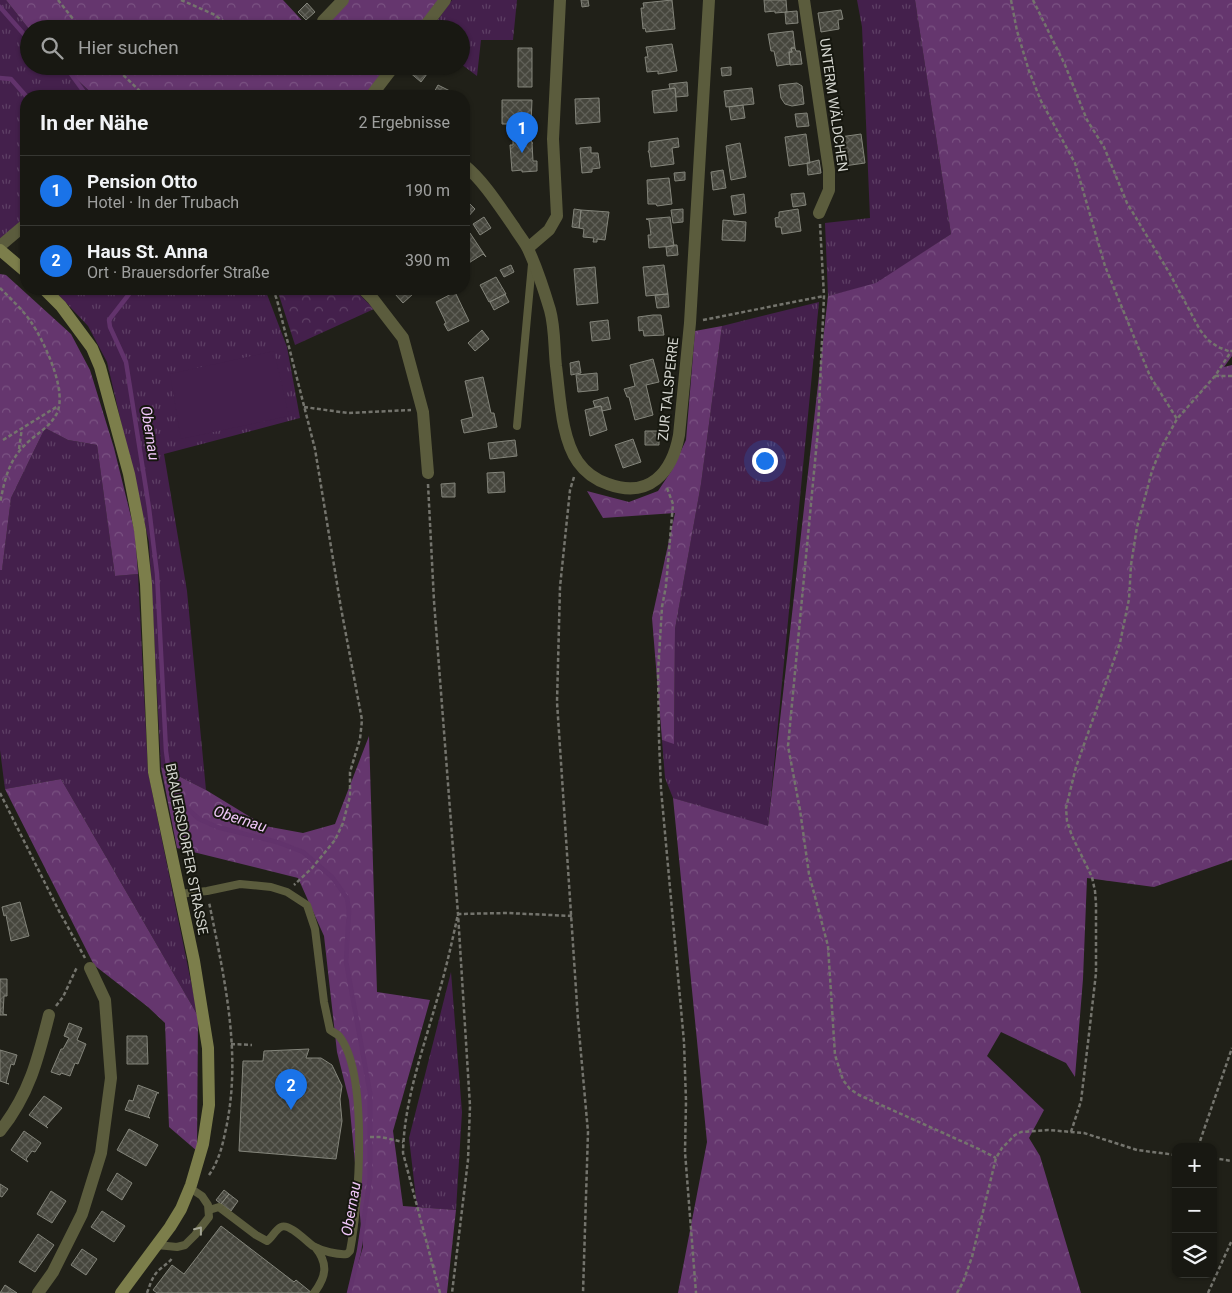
<!DOCTYPE html>
<html lang="de">
<meta charset="utf-8">
<style>
body{margin:0;font-family:Roboto,sans-serif;background:#252520;color:#f1f3f6}
.controls{position:absolute;right:15px;bottom:15px;display:grid;overflow:hidden;border-radius:10px;box-shadow:0 1px 4px #0004}
.controls button{width:45px;height:45px;display:grid;place-items:center;padding:0;border:0;border-bottom:1px solid #363732;background:#181812;color:#f1f3f6;font:25px sans-serif}
.you{position:absolute;left:764px;top:460px;width:18px;height:18px;margin:-12px;border:4px solid #fff;border-radius:50%;background:#1a73e8;box-shadow:0 0 0 8px #1a73e833}
.badge{display:grid;place-items:center;width:32px;height:32px;border-radius:50%;background:#1a73e8;color:#fff;font-size:16px;font-weight:700}
.pin{position:absolute;translate:-50% -41px;filter:drop-shadow(0 1px 2px #0008)}
.pin::after{content:'';position:absolute;top:26px;width:18px;height:15px;background:inherit;clip-path:polygon(0 0,100% 0,50% 100%)}
.list{margin:0;padding:0;list-style:none}
h2{display:flex;justify-content:space-between;align-items:center;height:65px;margin:0;padding:0 20px;font-size:21px}
h2 small{font-size:16px;font-weight:400;color:#9fa09f}
.list li{display:grid;grid-template-columns:32px 1fr auto;gap:15px;align-items:center;box-sizing:border-box;height:70px;padding:0 20px;border-top:1px solid #363732}
.list b{display:block;font-size:19px;white-space:nowrap}
.list p{margin:0;font-size:16px;white-space:nowrap;color:#9fa09f}
.list em{font-size:16px;font-style:normal;color:#9fa09f}
.icon{flex:none;width:28px;height:28px;fill:none;stroke:currentColor;stroke-width:2;stroke-linecap:round;stroke-linejoin:round}
.map{position:relative;flex:none;width:1232px;height:1293px;overflow:hidden}
.search{position:absolute;background:#181812;box-shadow:0 1px 4px #0004;left:20px;top:20px;width:450px;height:55px;display:flex;align-items:center;gap:12px;box-sizing:border-box;padding:0 18px;border-radius:28px;color:#9fa09f;font-size:19px}
.panel{position:absolute;background:#181812;box-shadow:0 1px 4px #0004;left:20px;top:90px;width:450px;height:205px;border-radius:20px}
.map>svg:first-child{display:block}
.grass{fill:url(#grass-tufts)}
.forest{fill:url(#forest-crowns)}
.park{fill:url(#park-crowns)}
.pitch{fill:#44204c}
.lines{fill:none;stroke-linecap:round;stroke-linejoin:round}
.stream{stroke:#62336c;stroke-width:4.5}
.building{fill:url(#building-cross-hatch);stroke:#83847a}
.path{stroke:#74746d;stroke-width:2.5;stroke-dasharray:4 2.5;stroke-linecap:butt}
.lane{stroke:#5b5c3d;stroke-width:8}
.street{stroke:#5b5c3d;stroke-width:12}
.secondary{stroke:#7c7e4b;stroke-width:12}
.oneway{stroke:#a4a595}
.labels{text-anchor:middle;stroke-width:4;stroke-linejoin:round;paint-order:stroke}
.street-label{font-size:14px;fill:#d4d5cf;stroke:#16170f}
.water-label{font-size:15px;font-style:italic;fill:#f1c7fa;stroke:#16170f}
</style>
<div class="map">
<svg width="1232" height="1293" viewBox="0 0 1232 1293">
<defs>
<pattern id="grass-tufts" width="24" height="20" patternUnits="userSpaceOnUse" patternTransform="scale(1.25)"><rect width="24" height="20" fill="#44204c"/><path d="M3 7l-1-3M5 7V3M7 7l1-3M15 17l-1-3M17 17v-4M19 17l1-3" fill="none" stroke="#5e4065"/></pattern>
<pattern id="forest-crowns" width="20" height="18" patternUnits="userSpaceOnUse" patternTransform="scale(1.25)"><rect width="20" height="18" fill="#65366e"/><path d="M2 6a3 3 0 1 1 6 0M12 15a3 3 0 1 1 6 0" fill="none" stroke="#7a5282"/></pattern>
<pattern id="park-crowns" width="20" height="18" patternUnits="userSpaceOnUse" patternTransform="scale(1.25)"><rect width="20" height="18" fill="#44204c"/><path d="M2 6a3 3 0 1 1 6 0M12 15a3 3 0 1 1 6 0" fill="none" stroke="#5e4065"/></pattern>
<pattern id="building-cross-hatch" width="8" height="8" patternUnits="userSpaceOnUse" patternTransform="scale(1.25)"><rect width="8" height="8" fill="#46463d"/><path d="M0 0l8 8M0 8l8-8" fill="none" stroke="#606058"/></pattern>
</defs>
<rect width="100%" height="100%" fill="#202018"/>
<path class="grass" d="M0,0H6L29,29V66H62L95,96H26V219L0,240Z
M452,0H517L513,40H481L477,76L461,64V29H431Z
M857,0H915L951,234L876,284L828,296L825,223L870,218L862,27Z
M53,289H265L287,347L300,418L164,454L187,591L206,790L161,767L149,542L107,362L88,326Z
M819,302L768,827L673,798L665,778L662,740L674,743L675,629L701,484L722,326Z
M45,428L68,440L97,445L115,576L138,574L148,772L198,1016L61,779L5,789L0,750V570H2L11,498Z
M451,972L462,1112L456,1210L417,1207L409,1138Z"/>
<path class="forest" d="M6,0H283L310,29H29Z
M347,0H439L417,29H319Z
M915,0H1232V356L1224,367L1232,365V860L1154,887L1087,878L1083,979L1075,1077L1066,1063L1001,1032L987,1056L1044,1110L1029,1138L1040,1156L1081,1293H678L707,1142L673,798L768,826L828,296L876,283L951,234Z
M62,66H390L367,96H340L326,92L255,93L232,96H95Z
M0,274L6,275L71,334L90,370L114,448L135,533L138,574L115,576L97,445L68,440L45,428L11,498L2,570H0Z
M722,326L701,484L675,629L674,744L662,740L652,618L675,513L603,518L587,491L629,502L658,491L672,470L686,440L695,331Z
M369,736L377,992L430,1000L393,1131L403,1206L456,1210L447,1293H349L363,1247L349,1100L337,1052L324,936L298,878L177,848L161,767L206,790L265,826L303,833L335,824Z
M61,779L198,1016L197,1151L169,1127L165,1023L148,1007L94,965L5,789Z"/>
<path class="park" d="M277,289H354L374,309L295,345Z"/>
<path class="pitch" d="M274,351L289,416L181,439L170,374Z"/>
<g class="lines">
<path class="stream" d="M0,7L29,40
M65,66L87,96
M0,78L11,79L26,96
M133,289L109,320L110,327L126,362L149,508L157,574L166,751L170,780L180,802L199,819L217,827L277,842L303,852L332,877L347,898L349,911L346,961L370,1093V1178L359,1251L349,1293"/>
</g>
<path class="building" d="M581,0H588L589,6L582,7Z
M672,0L675,29L646,32L645,28L643,29L641,8H644L643,3Z
M764,0H786L787,12L775,13V11L765,12Z
M307,3L315,12L306,20L298,12Z
M841,10L843,19L838,20L839,29L821,32L818,13Z
M797,11L798,23L786,24L785,12Z
M793,31L795,48H791L792,52H789L790,64L777,66L774,51H771L768,34Z
M672,44L677,71L658,74V71L647,72L645,57H648L646,47Z
M518,48H532V87H518Z
M791,48H795L796,51H800L802,64L790,65L789,52H792Z
M412,66H433L421,82L408,71Z
M731,67V75L722,76L721,68Z
M687,82L688,96L676,97L675,88L670,89L669,84Z
M797,83L802,86L804,104L792,106L785,104L781,98L779,85Z
M438,85L454,93L452,96H432Z
M675,88L677,111L654,113L652,91Z
M752,88L754,104L726,107L724,91Z
M599,98L600,122L576,124L575,99Z
M502,100H532L531,124H523V136H513V124H502Z
M743,105L745,118L731,120L729,107Z
M807,113L809,126L797,127L795,114Z
M806,134L810,163L789,166L785,137Z
M861,134L865,163L844,166L840,137Z
M513,136H523V139H531L532,143H533H532L533,161H537V171L522,172V170L512,171L510,145H513Z
M678,138L679,147L672,148L674,164L651,167L649,152H648L649,150V142Z
M740,143L746,177L731,180L726,146Z
M591,147V153H598L600,168L592,169V172L582,173L580,148Z
M819,160L821,173L808,175L807,163Z
M723,170L726,188L713,190L711,172Z
M685,172V180L675,181L674,173Z
M669,178L672,204L657,206L656,204H648L647,180Z
M804,193L806,205L793,207L791,194Z
M744,194L746,213L734,215L731,196Z
M466,200L475,209L467,218L464,214V202Z
M574,209L581,210L579,228L572,227Z
M683,209V222L673,223L671,210Z
M798,209L801,231L782,234L781,227H776L775,218L779,217V212Z
M581,210L609,212L605,240L597,239V242H593L594,238L583,237L584,229L579,228Z
M484,217L491,228L480,235L473,224Z
M670,217L674,246L649,248L648,235H651L649,220L646,219Z
M723,220L746,222L745,241L722,240Z
M470,233L486,257L483,254L464,266V238Z
M674,245H677L678,255L667,256L666,247Z
M511,265L514,272L504,277L500,270Z
M664,265L668,294L646,296L643,267Z
M595,267L598,303L577,305L574,269Z
M496,277L506,294L489,302L480,285Z
M400,289H408L413,294L403,303L395,294Z
M455,292L469,321L448,331L444,324L446,323L436,302Z
M505,294L509,302L494,310L490,302Z
M668,294L669,307L657,308L655,295Z
M653,315H661L664,335L644,336L643,330L639,331L638,317Z
M608,320L610,339L592,341L590,322Z
M482,330L489,339L475,351L468,343Z
M653,359L659,382L646,385L653,415L635,420L629,397H627L624,389L635,386L630,365Z
M579,361L581,373L571,375L570,363Z
M597,373L598,390L578,392L576,375Z
M483,377L491,413H494L497,427L464,433L461,420L473,417L465,381Z
M608,397L611,409L602,411L601,406L595,407L593,401Z
M601,406L607,430L590,436L585,410Z
M645,431H659V445H645Z
M633,439L641,462L623,468L615,445Z
M515,440L517,456L490,459L488,443Z
M504,472L505,492L488,493L487,473Z
M455,483V497H442L441,484Z
M20,902L29,936L11,941L6,915L4,916L2,907Z
M0,979H7V996H4L3,1014L7,1015H0Z
M69,1023L82,1028L77,1040L86,1044L78,1064L75,1063L70,1076L61,1073L60,1075L51,1072L61,1049H63L69,1038L64,1036Z
M127,1036H147L148,1064H127Z
M309,1049L306,1058H321L332,1065L342,1086L340,1099L342,1121L336,1159L239,1151L243,1061H263L264,1051Z
M0,1050L17,1055L14,1065L11,1064L6,1083L9,1084L0,1081Z
M138,1085L159,1093H157L148,1117L150,1118L125,1110L129,1100L133,1101Z
M44,1096L62,1108L46,1126L48,1128L29,1115Z
M129,1129L158,1145L146,1166L117,1150Z
M24,1131L41,1143L35,1152L32,1151L26,1159L28,1162L11,1150Z
M117,1173L132,1183L122,1200L107,1190Z
M0,1184L8,1189L2,1197L0,1196Z
M224,1190L229,1194L221,1204L216,1200Z
M51,1191L66,1201L52,1223L37,1214Z
M229,1194L238,1201L231,1211L221,1204Z
M102,1211L125,1226L114,1242L91,1227Z
M221,1226L294,1282L296,1280L312,1293H157L153,1290L172,1265L184,1274Z
M38,1234L54,1245L35,1272L19,1262Z
M82,1249L97,1259L86,1275L71,1265Z
M5,1285L17,1293H0Z"/>
<g class="lines">
<path class="path" d="M58,0L81,29
M181,0L213,14L235,29
M1011,0L1017,31L1029,71L1041,101L1075,163L1105,266L1150,376L1177,419L1215,376L1232,350
M1033,0L1065,65L1087,120L1104,147L1127,203L1170,274L1200,330L1208,340L1218,347L1231,352
M114,66L145,96
M820,224L824,296L818,430L788,746L800,810L809,874L828,946L835,1055L843,1080L850,1089L859,1095L981,1150L996,1158
M0,288C11,299 22,309 31,322C44,341 69,393 56,415C49,427 38,433 28,442C9,459 5,478 0,503
M273,289L277,300L315,449L341,608L362,720L360,739L350,772V796L343,823L335,840L312,868L294,885
M703,320L824,296
M1215,376H1232
M304,407L348,413L411,410
M3,440L58,406
M19,449L22,428
M574,477L570,490L560,587L557,702L578,1020L588,1132L583,1293
M428,484L434,601L458,914L470,1106L468,1160L452,1293
M667,488L673,504L666,586L662,607L658,672L659,739L661,789L684,1042L686,1101L685,1152L696,1293
M0,793L59,911L85,958
M56,1006L63,997L77,967
M231,1044L252,1045
M1071,1132L1081,1101L1089,1034L1096,973V904L1095,891L1092,877L1072,836L1067,821L1066,808L1076,767L1120,643L1129,599L1131,565L1137,527L1152,471L1161,448L1177,419
M370,1137H381L403,1142
M1198,1147L1232,1048
M1213,1158L1232,1161
M209,1175C218,1162 222,1148 225,1133C243,1056 224,977 209,902
M147,1293C150,1285 152,1277 158,1271C163,1266 169,1263 173,1257
M440,1293L403,1153C404,1100 424,1047 438,996C446,969 452,942 458,914L507,913L572,916
M957,1293L963,1282L972,1257L996,1158L1002,1148L1015,1135L1021,1132L1048,1130L1084,1133L1137,1150L1176,1155
M1208,1293L1232,1240"/>
<path class="lane" d="M517,426L532,264
M179,894L207,891L240,884L271,887L287,892L307,905L315,929L324,1002L330,1030C333,1032 337,1034 339,1036C369,1073 359,1205 350,1251L347,1254C337,1255 322,1251 313,1246C306,1241 289,1223 281,1227C275,1230 272,1238 267,1241L256,1235L219,1207L209,1210
M157,1245L177,1247L185,1245L195,1235L209,1217L208,1205L202,1196L190,1188
M314,1293C326,1277 329,1264 315,1247"/>
<path class="street" d="M804,0L829,170V190L819,213
M323,21L343,0
M423,29L445,0
M371,96L394,66
M464,165C483,180 500,207 514,227C518,234 525,242 528,249C537,268 544,290 550,310C555,328 554,348 556,366C560,395 561,438 578,462C585,472 596,480 608,484C649,499 672,473 679,435L690,323L709,0
M0,246L26,224
M528,248L549,230L557,216L553,139L560,0
M363,289L373,299L403,338L423,412L428,473
M0,1131C29,1095 38,1059 49,1015
M38,1293L53,1272L82,1214L101,1153L111,1078L105,1000L90,968"/>
<path class="secondary" d="M0,250L26,272
M44,289L61,306L92,348L100,367L129,474L140,530L146,584L154,772L194,961L208,1048L209,1105L203,1144L191,1185L181,1209L170,1227L121,1293"/>
</g>
<defs><path id="oneway-chevron" d="M-2-3.5L2.5 0L-2 3.5" fill="none" stroke-width="1.6" stroke-linecap="round" stroke-linejoin="round" transform="scale(1.25)"/></defs>
<use class="oneway" href="#oneway-chevron" transform="translate(199 1230) rotate(-52)"/>
<g class="labels">
<g class="street-label">
<text transform="translate(834 105) rotate(82)" y="5">UNTERM WÄLDCHEN</text>
<text transform="translate(668 389) rotate(-84)" y="5">ZUR TALSPERRE</text>
<text transform="translate(187 849) rotate(79)" y="5">BRAUERSDORFER STRASSE</text>
</g>
<g class="water-label">
<text transform="translate(150 433) rotate(81)" y="5">Obernau</text>
<text transform="translate(240 819) rotate(18)" y="5">Obernau</text>
<text transform="translate(351 1209) rotate(-80)" y="5">Obernau</text>
</g>
</g>
</svg>
<div class="controls">
<button>+</button>
<button>−</button>
<button><svg class="icon" aria-label="layers" viewBox="0 0 24 24"><path d="M12 4l9 5-9 5-9-5zM3 14l9 5 9-5"/></svg></button>
</div>
<div class="you"></div>
<div class="pin badge" style="left:522px;top:153px">1</div>
<div class="pin badge" style="left:291px;top:1110px">2</div>
<div class="search"><svg class="icon" aria-label="search" viewBox="0 0 24 24"><circle cx="10" cy="10" r="6"/><path d="M15 15l6 6"/></svg>Hier suchen</div>
<section class="panel">
<h2>In der Nähe<small>2 Ergebnisse</small></h2>
<ul class="list">
<li><span class="badge">1</span><div><b>Pension Otto</b><p>Hotel · In der Trubach</p></div><em>190 m</em></li>
<li><span class="badge">2</span><div><b>Haus St. Anna</b><p>Ort · Brauersdorfer Straße</p></div><em>390 m</em></li>
</ul>
</section>
</div>
